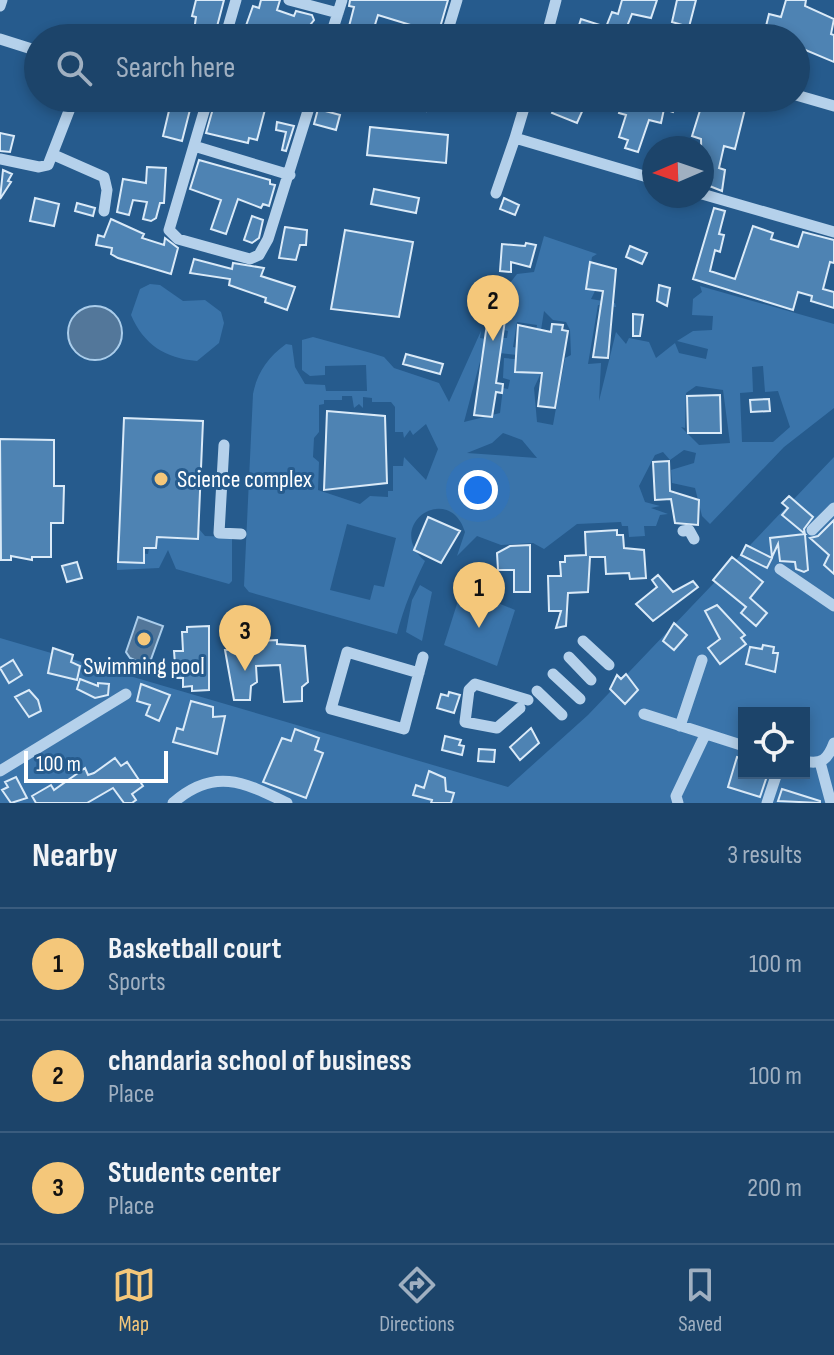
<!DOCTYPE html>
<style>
body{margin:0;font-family:"Sofia Sans Condensed",sans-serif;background:#294e72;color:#f1f3f6}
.controls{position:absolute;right:24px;bottom:24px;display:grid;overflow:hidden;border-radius:0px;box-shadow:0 4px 12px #0003}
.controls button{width:72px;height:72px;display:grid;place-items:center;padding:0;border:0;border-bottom:2px solid #3a5c7e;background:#1c446a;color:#f1f3f6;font:40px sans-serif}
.compass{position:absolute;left:642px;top:136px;width:72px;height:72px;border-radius:50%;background:#1c446a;box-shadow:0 4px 12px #0003;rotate:268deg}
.scale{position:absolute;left:24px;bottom:20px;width:144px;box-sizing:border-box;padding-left:8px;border:4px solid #fff;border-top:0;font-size:22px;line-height:28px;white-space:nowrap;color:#fff;-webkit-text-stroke:6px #265b8d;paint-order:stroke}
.you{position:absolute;left:478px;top:490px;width:28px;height:28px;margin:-20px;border:6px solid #fff;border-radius:50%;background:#1a73e8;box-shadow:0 0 0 12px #1a73e833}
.badge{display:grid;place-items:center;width:52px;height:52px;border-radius:50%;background:#f4c77a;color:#111;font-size:26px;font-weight:700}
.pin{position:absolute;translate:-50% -66px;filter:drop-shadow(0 2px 4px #0008)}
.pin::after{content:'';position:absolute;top:42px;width:28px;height:24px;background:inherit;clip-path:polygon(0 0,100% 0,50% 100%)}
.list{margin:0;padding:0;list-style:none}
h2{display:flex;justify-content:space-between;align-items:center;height:104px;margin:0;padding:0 32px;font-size:34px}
h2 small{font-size:26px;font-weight:400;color:#a0b0c1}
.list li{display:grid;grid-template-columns:52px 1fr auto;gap:24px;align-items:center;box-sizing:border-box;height:112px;padding:0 32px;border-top:2px solid #3a5c7e}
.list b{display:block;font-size:30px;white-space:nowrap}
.list p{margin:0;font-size:26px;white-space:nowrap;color:#a0b0c1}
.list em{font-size:26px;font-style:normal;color:#a0b0c1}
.icon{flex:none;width:44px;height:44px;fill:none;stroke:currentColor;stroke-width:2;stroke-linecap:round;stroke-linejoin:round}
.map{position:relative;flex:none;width:834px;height:803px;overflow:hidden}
.search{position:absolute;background:#1c446a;box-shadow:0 4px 12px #0003;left:24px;right:24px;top:24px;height:88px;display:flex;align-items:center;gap:20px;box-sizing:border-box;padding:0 28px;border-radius:44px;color:#a0b0c1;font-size:30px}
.sheet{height:440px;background:#1c446a}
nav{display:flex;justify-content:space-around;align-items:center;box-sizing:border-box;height:112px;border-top:2px solid #3a5c7e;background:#1c446a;font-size:22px;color:#a0b0c1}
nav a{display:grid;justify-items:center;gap:4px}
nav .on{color:#f4c77a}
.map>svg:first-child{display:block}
.green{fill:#3a74aa;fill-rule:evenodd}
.water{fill:#53779a;stroke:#aacdeb;stroke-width:2}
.building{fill:#4e83b3;stroke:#daeaf8;stroke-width:2}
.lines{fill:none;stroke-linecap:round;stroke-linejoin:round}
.minor{stroke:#b5d1eb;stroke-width:11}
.poi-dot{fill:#f4c77a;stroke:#265b8d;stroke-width:3}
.labels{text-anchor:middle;stroke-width:6;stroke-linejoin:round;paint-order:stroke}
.poi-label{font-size:24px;fill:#fff;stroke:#265b8d;text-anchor:start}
</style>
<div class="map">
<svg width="834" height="803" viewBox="0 0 834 803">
<rect width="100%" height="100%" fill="#265b8d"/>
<path class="green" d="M544,236L597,254L592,257L588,283L598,285L591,299L615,303L616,307L598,305L588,364L601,363L599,401L616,332L626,344L629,338L649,342L656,358L675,343L679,353L706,359L708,349L677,341L693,331L712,330L713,316L692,315L693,299L702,292L700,286L834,324V408L784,447L710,524L702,516L695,488L672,483L671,470L694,463L696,453L684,450L670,460L663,452L655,455L639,486L645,502L660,506L651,508L668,514L660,515L656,526H644L645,536L629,537L628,526H622L621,522L577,524L544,549L533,543L501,545L477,536L457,556L465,532C449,481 383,525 425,561C413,585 404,607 397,634L249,592L244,586L253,394C257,373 268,357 286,344L292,345L295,367L305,384L325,385L326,391H367L366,365L325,366V375L310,376L302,370V340L313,337L371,353L384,357L394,368L439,383L449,402L481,331L480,338L486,339L464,422L500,413L503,388L508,389L510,380L503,378L504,358L546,362L534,388L537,422L553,425L565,358L571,355L570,330L566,322L553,320L544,311L538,349L532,356L537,325L517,322L513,347L518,348L517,355L500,353L502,338H507L508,331L504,330L506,313H510L511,293L503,292L517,274L534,272ZM763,366L765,392L778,391L790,427L773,442H742L740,393L753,392L752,367ZM696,386L723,390L730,443L699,445L681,427L685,428L686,393ZM342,396H352L354,408L359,404L363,408V397L372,398V402H391L395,407V432H403L404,438L410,430L413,435L426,424L438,449L426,480L404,457L403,466H393V491H388V497L370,496L360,504L318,490L319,462L313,457L314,438L319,432V405L324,404V400H342ZM503,433L522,440L537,458L467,453L492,443ZM347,524L396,538L384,587L374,585L370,600L330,590Z
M150,284L160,285L183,301L205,300L221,312L224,323L219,343L197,361C165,358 144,345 131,315L140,289Z
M834,457V803H0V638L508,787L588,715ZM744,713H804V773H744Z
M165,528L199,529L205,536L232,537V581L229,584L176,569L168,550L159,568L117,570V551L148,554L150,542L161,536Z
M420,585L432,592L422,641L406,632L412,600Z
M462,588L515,610L497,666L444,645Z"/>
<path class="water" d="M68 333a27 27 0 1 1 54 0a27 27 0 1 1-54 0Z
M138,617L163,626L150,662L143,664L130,658L126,652Z"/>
<path class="building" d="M196,0H224L214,38H193L196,17L192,16Z
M261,0H280L277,10L294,16L296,11L312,15L314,20L307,29V38H270L254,29L251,36L243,34L253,6L259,8Z
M350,0H448L439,31L440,38L429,35L430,31L378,15L374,28L367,26L364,38H346L354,7L349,6Z
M622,0H657L651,18L632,14L626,29L631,30L627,38H575L581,19L606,27L612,12L618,14Z
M677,0H696L689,27L672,22Z
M786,0H806L805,6L834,19L831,34L834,35V62L796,46V38H763L769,14L781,17Z
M697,28L727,35L726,38H694Z
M172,98H193L182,141L163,136Z
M216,98H268L257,140L249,138L248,143L206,133Z
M385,98H429L426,111Z
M558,98H588L577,123L552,113Z
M623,98L656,106L658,98H678L673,112L664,109L661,123L649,120L638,152L625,148L628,140L619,137L626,115L619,113Z
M688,98L747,101L735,149L724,146L719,168L725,170L722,191L702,183L701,139L692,136L702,104Z
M318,109L340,115L336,130L314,124Z
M277,122L294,126L286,151L282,150L286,132L276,130Z
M370,127L448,135L446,163L367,155Z
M0,133L14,136L10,152L0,151Z
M199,160L270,180V184L275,185L269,206L263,204L261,208L238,199L226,234L211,229L221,200L190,189Z
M147,167L166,168L164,203H160L156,218L151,221L143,219L147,202L133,200L129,215L117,212L123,179L146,183Z
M3,170L12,174L8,181L11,182L0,199Z
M374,189L419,198L416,213L371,204Z
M35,198L59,204L54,226L30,221Z
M504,198L519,205L515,215L500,209Z
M77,203L95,208L93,216L75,211Z
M714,208L725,211L719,234L724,235L720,252L715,250L710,271L735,279L753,226L773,233L771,239L798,247L803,232L834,240V263L830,262L823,289L834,292V308L811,301L812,296L798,292L793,310L693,279Z
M252,216L263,220L259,238L252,243L244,240Z
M111,219L144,234L142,238L164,245L165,238L178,248L171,274L118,258L111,254L112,248L96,245L98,235L104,237Z
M285,227L307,230L306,245H300L296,260L279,258Z
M345,230L413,242L399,317L331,309Z
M526,243L536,245L530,267L511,262V272L500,271L502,244L525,246Z
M630,246L647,253L642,264L626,257Z
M194,259L232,269L233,263L264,268L261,276L295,287L287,310L265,302L266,298L229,285L230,279L190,273Z
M590,262L616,269L608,358L593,357L603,291L586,289Z
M659,285L670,288L667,306L657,301Z
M491,296L508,299L496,383L503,384L502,393L496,392L492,417L474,415Z
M633,314L643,315L640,336H633Z
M552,324L563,325L562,330L568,331L555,408L538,406L542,373L515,372L518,325L551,332Z
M406,354L443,364L440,374L403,364Z
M720,395L721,433H688L687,396Z
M769,399L770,411L751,412L750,400Z
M327,411L385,416L387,483L324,490Z
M124,418L203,421L198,539L157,537L156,548H144V563L118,562Z
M0,439L54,440V486H64L63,523H51V557H32V560L11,556V560H1Z
M669,461L670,491L699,500L698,525L675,523L671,499L655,500L653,462Z
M789,496L813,517L804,529L805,535L808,570L804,572L796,569L795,562L780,561L778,544L772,557L770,538L805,534L782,515L788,508L782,503Z
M428,517L460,531L441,563L414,550Z
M834,520V574L824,565L829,555L810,538L818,536Z
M617,530V535H623L624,548L644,550L646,578L630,579L629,573L606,574L605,557H590L588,592L568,593L566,626L556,628L561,611H549L548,576H561L560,562H565V556L586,555L585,532Z
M530,545V592H514V570H498L497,553L510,546Z
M746,545L772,558L767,568L741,555Z
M732,557L763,582L750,598L767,613L756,626L741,613L746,607L713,580Z
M77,562L82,578L67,582L62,566Z
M658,575L673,592L693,581L698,587L653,621L636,604L657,587L652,580Z
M717,605L745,635L741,638L746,644L720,664L708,648L720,639L705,611Z
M674,623L687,635L674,650L663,641Z
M209,626V690L192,691V686L183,687V678H176L174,651H183L182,632H187V627Z
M277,640V644L305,646L308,682L302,687V701L284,702L280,665L256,666L257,682L251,686L250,700H234L225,650H233L237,642Z
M763,645L774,647L773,653H778L775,672L746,664L750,647L762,649Z
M53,648L73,655L71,662L80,666L77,680L48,673Z
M13,660L22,675L9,683L0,668Z
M626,674L638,690L625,704L610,689L617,675L621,679Z
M80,679L98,686V683L109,684L108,695L95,698L77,689Z
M141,684L170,695L159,721L146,715L150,705L137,701Z
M29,690L38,700L41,711L29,717L15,697Z
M449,692L460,695L454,713L437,708L441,694L448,696Z
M191,701L213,707V717L225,716L217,754L173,742L177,728L183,730Z
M531,728L539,743L520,760L510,747Z
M295,729L319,738L315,750L323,753L306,798L263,782L282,738L291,741Z
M445,736L461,740L459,745L464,746L462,755L442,750Z
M479,749L495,750L494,762L478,761Z
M737,757L744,759V773H768L760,797L728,787Z
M115,758L121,766L127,762L143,786L132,794L136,800L132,803H124L113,788L87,803H36L32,796L51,785L54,790L85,768L88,775L94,773Z
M429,771L445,778L446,791L454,793L451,803H431L432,800L413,795L416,785L424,788Z
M16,777L27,798L11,803L2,790L8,787L5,782Z
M782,789L820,801V803L778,801Z"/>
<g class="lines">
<path class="minor" d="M289,0L338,13
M0,6L2,0
M447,33L457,0
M225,38L236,0
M330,38L342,0
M546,38L556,0
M0,39L38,51
M796,95L834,106
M208,98L169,230L178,239L250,259L259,255L268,239L312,98
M527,98L515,138L654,179
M194,146L290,175
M54,155L104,177L107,190L104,211
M0,159L39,167L48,165L74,98
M496,193L515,138
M702,194L834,232
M224,445L219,533L241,534
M812,530L834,508
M683,531L689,530L694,539
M780,569L834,606
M583,641L609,665
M569,657L591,680
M419,673L347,652L331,709L404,729L423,657
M553,674L580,699
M537,691L562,715
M520,708L497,728L465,722L469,690L475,684L528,700
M644,714L744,746
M680,726L702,660
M804,761C822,765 828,759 834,743
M820,762L831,803
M0,771L126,694
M173,803C214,767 244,782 287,803
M678,803L676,796L705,735
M767,803L777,773"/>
</g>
<g class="poi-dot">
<circle cx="161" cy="479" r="8"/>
<circle cx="144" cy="639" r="8"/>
</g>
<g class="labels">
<g class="poi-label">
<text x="177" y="487">Science complex</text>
<text x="144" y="674" text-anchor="middle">Swimming pool</text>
</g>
</g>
</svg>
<div class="controls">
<button><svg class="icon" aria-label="locate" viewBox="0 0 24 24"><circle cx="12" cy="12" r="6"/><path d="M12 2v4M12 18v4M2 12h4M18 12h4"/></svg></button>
</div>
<svg class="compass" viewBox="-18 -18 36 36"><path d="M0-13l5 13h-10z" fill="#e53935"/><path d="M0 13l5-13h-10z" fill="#a0b0c1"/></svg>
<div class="scale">100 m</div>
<div class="you"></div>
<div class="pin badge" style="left:479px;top:628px">1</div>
<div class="pin badge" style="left:493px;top:341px">2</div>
<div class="pin badge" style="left:245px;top:671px">3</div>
<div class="search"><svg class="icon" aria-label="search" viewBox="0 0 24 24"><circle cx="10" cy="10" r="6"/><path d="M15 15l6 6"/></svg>Search here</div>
</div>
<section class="sheet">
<h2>Nearby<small>3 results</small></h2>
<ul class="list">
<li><span class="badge">1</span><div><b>Basketball court</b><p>Sports</p></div><em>100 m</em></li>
<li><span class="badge">2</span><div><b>chandaria school of business</b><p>Place</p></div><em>100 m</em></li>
<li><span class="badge">3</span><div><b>Students center</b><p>Place</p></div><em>200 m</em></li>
</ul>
</section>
<nav>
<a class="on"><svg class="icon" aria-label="map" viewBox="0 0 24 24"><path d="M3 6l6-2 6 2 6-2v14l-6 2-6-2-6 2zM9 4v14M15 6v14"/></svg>Map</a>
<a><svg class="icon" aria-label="directions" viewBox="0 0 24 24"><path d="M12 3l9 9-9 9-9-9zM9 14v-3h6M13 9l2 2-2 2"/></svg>Directions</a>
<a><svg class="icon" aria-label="saved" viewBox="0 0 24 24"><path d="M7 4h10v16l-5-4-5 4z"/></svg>Saved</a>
</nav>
